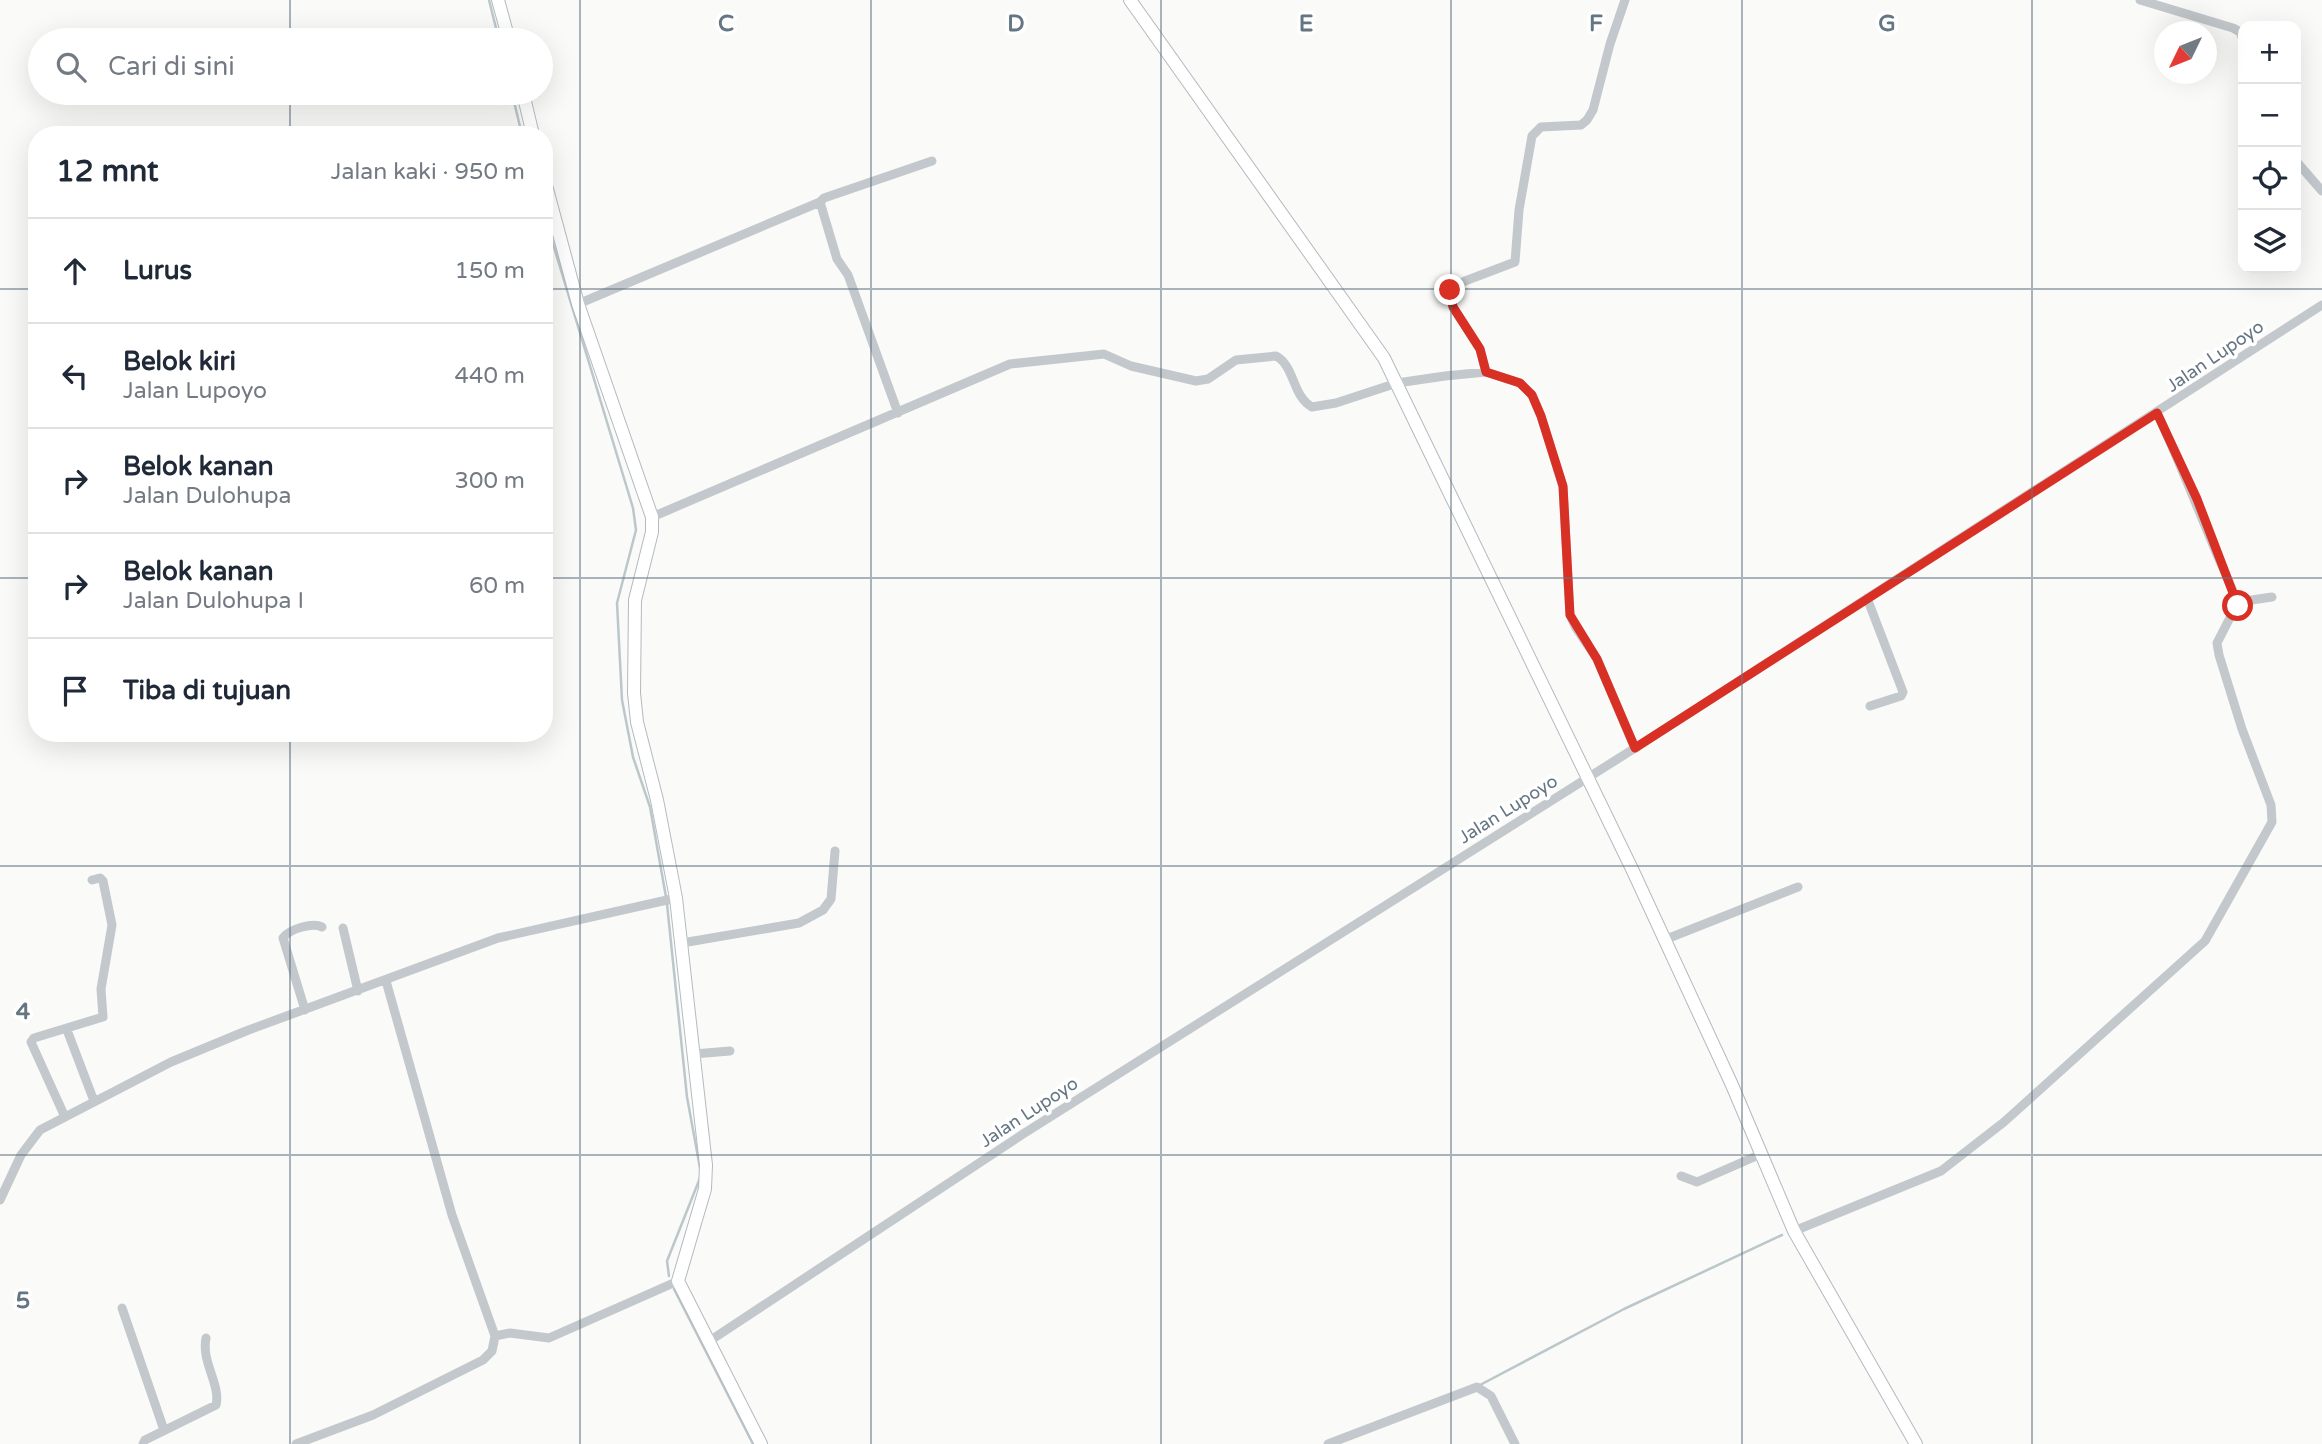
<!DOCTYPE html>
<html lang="id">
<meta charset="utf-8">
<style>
body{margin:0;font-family:"Varela Round",sans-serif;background:#f6f6f7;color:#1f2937}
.controls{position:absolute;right:21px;top:21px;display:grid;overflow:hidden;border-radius:14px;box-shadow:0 7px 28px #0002}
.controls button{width:63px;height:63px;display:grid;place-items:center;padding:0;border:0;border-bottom:2px solid #e0e1e3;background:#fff;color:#1f2937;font:35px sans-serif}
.compass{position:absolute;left:2154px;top:21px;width:63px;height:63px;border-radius:50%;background:#fff;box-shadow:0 7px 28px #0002;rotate:227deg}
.stop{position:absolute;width:21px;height:21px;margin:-16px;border:5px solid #d93025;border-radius:50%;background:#fff}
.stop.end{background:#d93025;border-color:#fff;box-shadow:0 2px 7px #0008}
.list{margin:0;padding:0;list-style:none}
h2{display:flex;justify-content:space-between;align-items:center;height:91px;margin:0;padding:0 28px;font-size:30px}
h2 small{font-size:23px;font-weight:400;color:#747a83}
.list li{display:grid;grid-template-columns:46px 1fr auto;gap:21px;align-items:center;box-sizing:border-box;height:105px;padding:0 28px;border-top:2px solid #e0e1e3}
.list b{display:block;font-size:26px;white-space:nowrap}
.list p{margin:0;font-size:23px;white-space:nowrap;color:#747a83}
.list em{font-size:23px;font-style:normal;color:#747a83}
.icon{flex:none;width:38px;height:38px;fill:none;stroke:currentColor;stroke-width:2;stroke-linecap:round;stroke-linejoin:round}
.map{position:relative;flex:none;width:2322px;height:1444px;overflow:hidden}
.search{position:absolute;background:#fff;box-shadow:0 7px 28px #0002;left:28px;top:28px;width:525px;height:77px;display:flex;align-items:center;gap:18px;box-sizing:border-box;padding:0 24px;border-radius:38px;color:#747a83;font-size:26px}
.panel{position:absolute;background:#fff;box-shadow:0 7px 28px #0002;left:28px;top:126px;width:525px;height:616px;border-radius:28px}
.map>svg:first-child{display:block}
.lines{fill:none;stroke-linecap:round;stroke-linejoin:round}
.stream{stroke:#bbc7cb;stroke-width:2.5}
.secondary-casing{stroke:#b3babf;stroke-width:14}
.street{stroke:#c3c8cc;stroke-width:9}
.secondary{stroke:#fff;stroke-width:12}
.route{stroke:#d93025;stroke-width:9}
.grid{fill:none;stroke:#657683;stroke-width:2;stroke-opacity:0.55}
.labels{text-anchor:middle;stroke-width:7;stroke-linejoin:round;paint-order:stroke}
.street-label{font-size:18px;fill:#657683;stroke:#fff}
.grid-label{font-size:23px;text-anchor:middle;font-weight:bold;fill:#657683;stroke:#fff;stroke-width:7;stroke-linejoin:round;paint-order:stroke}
</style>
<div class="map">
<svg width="2322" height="1444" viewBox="0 0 2322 1444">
<rect width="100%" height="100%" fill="#fafaf8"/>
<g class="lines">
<path class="stream" d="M489,0L499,40
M512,93L522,135
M544,214L633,508L636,530L617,603L622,700L633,757L650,807L666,897
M667,904L687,1097L700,1168
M669,1276L667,1261L700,1178
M674,1289L753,1444
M1480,1385L1624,1309L1782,1235"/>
<g class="secondary-casing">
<path id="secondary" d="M498,0L509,40
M1130,0L1384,358L1632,869L1732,1085L1794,1231L1916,1444
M523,93L533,135
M544,178L578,304L652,517V532L635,600L634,693L637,722L657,800L676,898L706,1165L705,1189L678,1281L761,1444"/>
</g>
<path class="street" d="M2140,0L2233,28L2240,32L2243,40
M2296,161L2322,191
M578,304L820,202
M1486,372L1480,349L1453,307L1450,290L1465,281L1515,262L1519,210L1532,136L1541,127L1581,125L1587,120L1593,110L1610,44L1625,0
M898,413L848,275L837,259L820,202L824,198L932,161
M652,517L1010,364L1104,354L1131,366L1196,381L1208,379L1236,360L1276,356C1295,366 1292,396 1312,407L1336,403L1397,383L1445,376L1486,372L1520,383L1532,395L1541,416L1563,487L1570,615L1576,628L1597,659L1635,748
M1867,598L1903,692L1901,696L1870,706
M2238,602L2272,597
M343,928L358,991
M1664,940L1798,887
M682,943L799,923L823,910L831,899L835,851
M386,981L452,1215L495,1336
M305,1010L283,938C289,929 313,922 322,927
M67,1030L94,1101
M694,1054L730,1051
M65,1117L31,1042L34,1038L103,1017L101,989L112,925L103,881L100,878L92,880
M1681,1176L1697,1182L1761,1154
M0,1200L21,1155L40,1130L171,1062L246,1031L498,938L676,898
M1794,1231L1941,1171L2004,1122L2205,941L2272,822L2271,805L2242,729L2219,655L2217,643L2238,602C2209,540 2186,475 2157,413
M122,1308L164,1430
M711,1340L1023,1134L1635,748L2322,305
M143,1444L145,1440L216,1405C221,1385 201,1362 206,1338
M296,1444L373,1415L483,1360L492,1351L495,1336L510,1333L549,1338L678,1281
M1328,1444L1477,1387L1491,1396L1515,1444"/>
<use href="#secondary" class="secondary"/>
</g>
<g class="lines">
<path class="route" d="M1450,290L1453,307L1480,349L1486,372L1520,383L1532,395L1541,416L1563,486L1570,615L1597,659L1635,748L2157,413L2197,499L2238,606"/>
</g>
<path class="grid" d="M290,0V40M580,0V1444M871,0V1444M1161,0V1444M1451,0V1444M1742,0V1444M2032,0V1444M290,93V135M0,289H37M544,289H2322M0,578H37M544,578H2322M290,733V1444M0,866H2322M0,1155H2322"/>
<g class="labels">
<g class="street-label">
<text transform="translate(2215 356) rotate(-34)" y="6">Jalan Lupoyo</text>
<text transform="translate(1508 809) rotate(-32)" y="6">Jalan Lupoyo</text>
<text transform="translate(1029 1112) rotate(-33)" y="6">Jalan Lupoyo</text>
</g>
</g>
<g class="grid-label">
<text x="726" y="31">C</text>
<text x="1016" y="31">D</text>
<text x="1306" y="31">E</text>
<text x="1596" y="31">F</text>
<text x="1887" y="31">G</text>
<text x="23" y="1019">4</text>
<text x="23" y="1308">5</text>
</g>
</svg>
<div class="controls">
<button>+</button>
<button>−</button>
<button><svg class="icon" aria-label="locate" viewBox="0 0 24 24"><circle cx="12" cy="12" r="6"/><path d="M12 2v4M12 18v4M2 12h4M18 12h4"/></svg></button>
<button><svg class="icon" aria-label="layers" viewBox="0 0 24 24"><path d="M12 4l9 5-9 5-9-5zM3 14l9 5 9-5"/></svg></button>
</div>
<svg class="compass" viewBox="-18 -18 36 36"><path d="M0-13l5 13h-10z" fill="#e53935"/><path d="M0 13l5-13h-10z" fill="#747a83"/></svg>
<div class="stop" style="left:2238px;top:606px"></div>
<div class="stop end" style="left:1450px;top:290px"></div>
<div class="search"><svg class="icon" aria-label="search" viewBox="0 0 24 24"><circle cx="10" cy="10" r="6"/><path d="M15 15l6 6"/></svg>Cari di sini</div>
<section class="panel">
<h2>12 mnt<small>Jalan kaki · 950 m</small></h2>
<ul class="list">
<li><svg class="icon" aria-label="ahead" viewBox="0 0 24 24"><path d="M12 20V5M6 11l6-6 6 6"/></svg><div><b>Lurus</b></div><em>150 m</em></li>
<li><svg class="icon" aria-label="left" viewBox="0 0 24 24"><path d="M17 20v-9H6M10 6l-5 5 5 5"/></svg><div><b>Belok kiri</b><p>Jalan Lupoyo</p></div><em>440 m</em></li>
<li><svg class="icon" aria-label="right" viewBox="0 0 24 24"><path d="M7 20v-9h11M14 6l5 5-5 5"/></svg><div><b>Belok kanan</b><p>Jalan Dulohupa</p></div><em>300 m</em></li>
<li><svg class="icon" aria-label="right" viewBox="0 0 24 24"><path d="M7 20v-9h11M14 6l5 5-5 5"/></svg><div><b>Belok kanan</b><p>Jalan Dulohupa I</p></div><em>60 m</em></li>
<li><svg class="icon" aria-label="arrive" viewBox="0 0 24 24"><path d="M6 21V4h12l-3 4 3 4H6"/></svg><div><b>Tiba di tujuan</b></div></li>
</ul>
</section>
</div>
